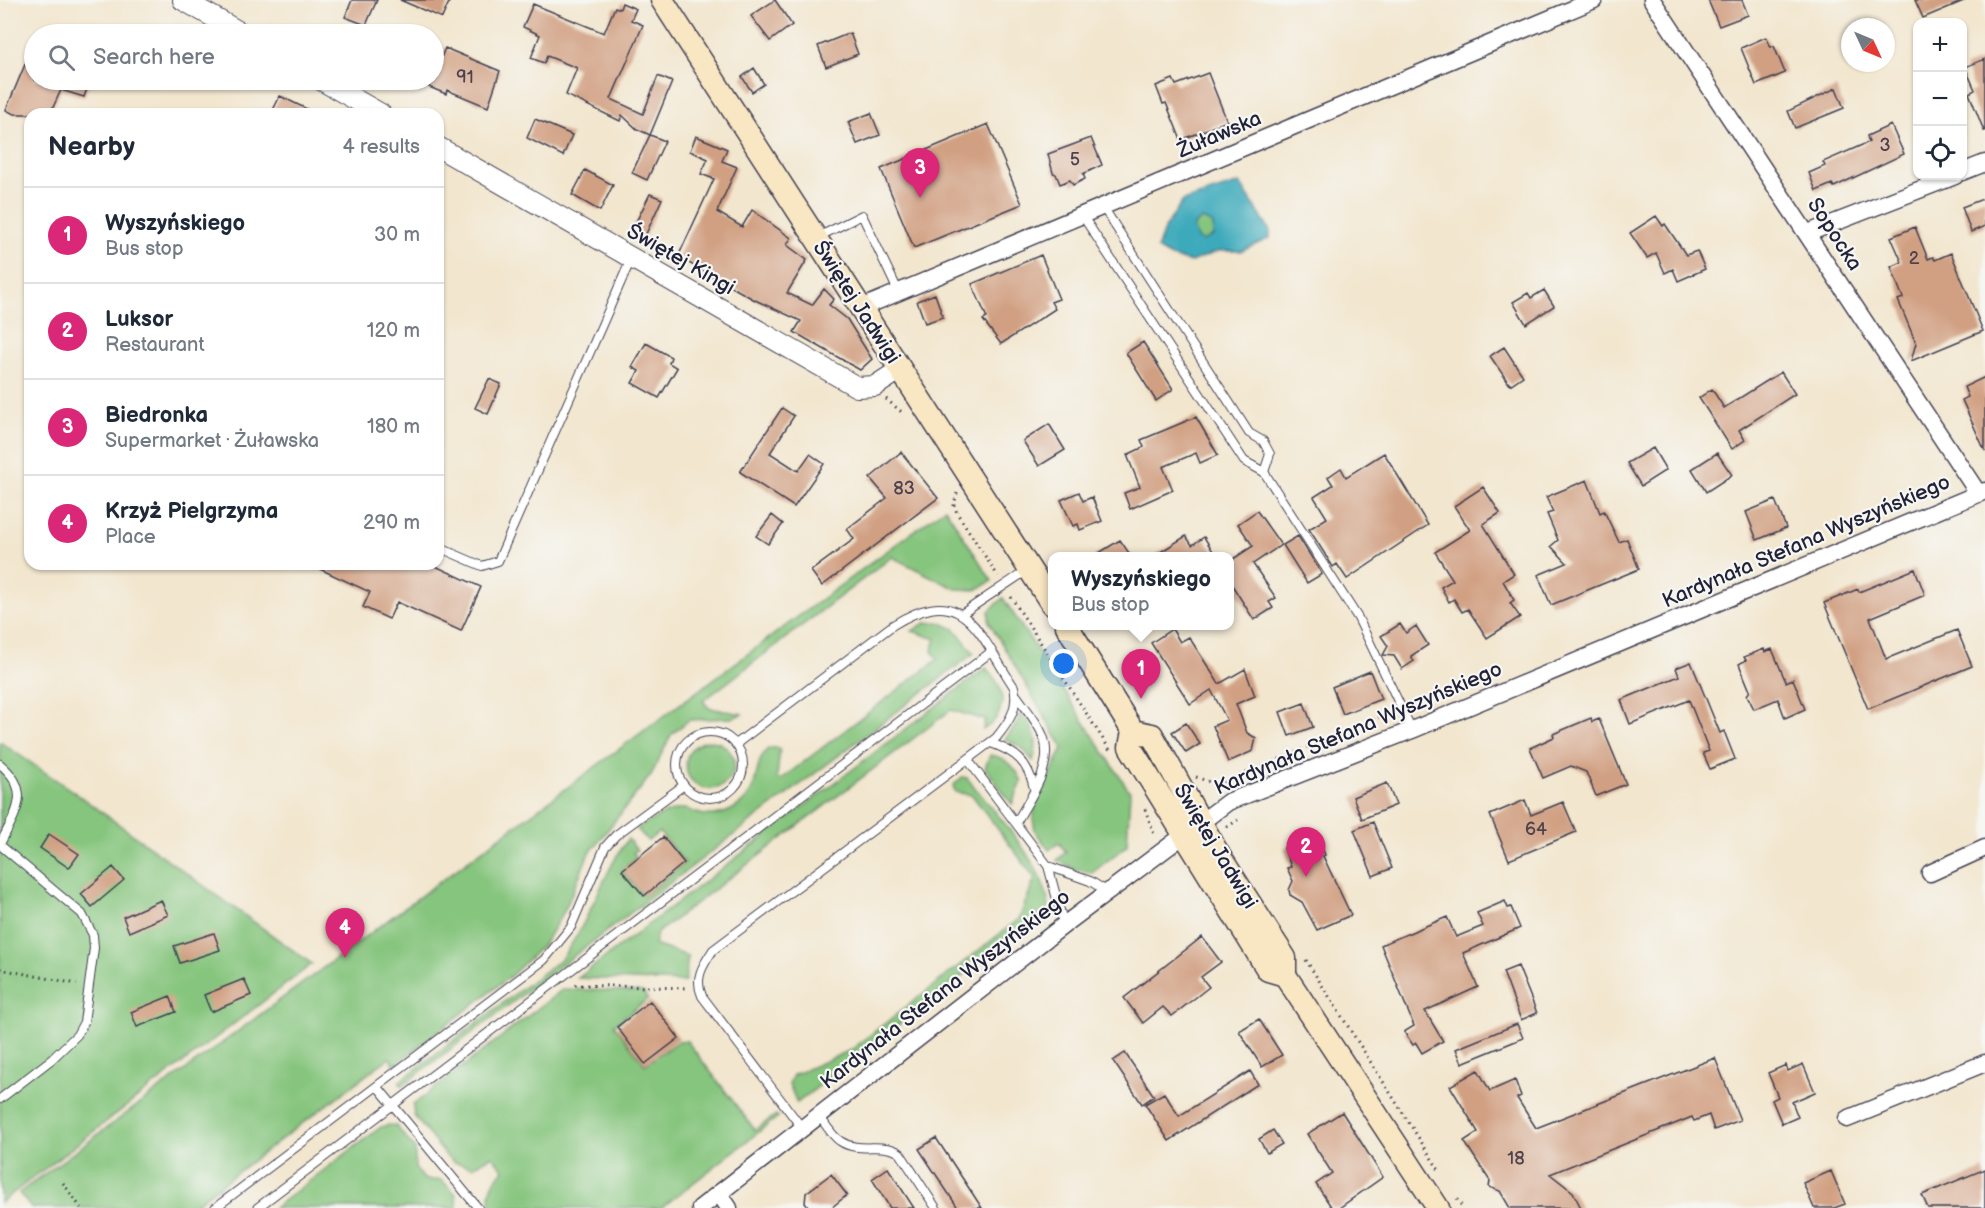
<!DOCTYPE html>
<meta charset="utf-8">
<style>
body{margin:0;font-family:"Balsamiq Sans",sans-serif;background:#f2f2f3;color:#1f2937}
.controls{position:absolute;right:18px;top:18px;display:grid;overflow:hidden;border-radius:12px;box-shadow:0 2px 4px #0004}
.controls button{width:54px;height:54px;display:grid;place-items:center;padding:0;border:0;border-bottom:2px solid #e0e1e3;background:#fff;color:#1f2937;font:30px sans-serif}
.compass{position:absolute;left:1841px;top:18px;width:54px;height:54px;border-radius:50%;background:#fff;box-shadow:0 2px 4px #0004;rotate:134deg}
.you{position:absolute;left:1064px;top:664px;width:21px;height:21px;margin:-15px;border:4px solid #fff;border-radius:50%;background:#1a73e8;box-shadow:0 0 0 9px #1a73e833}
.badge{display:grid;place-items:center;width:39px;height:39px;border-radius:50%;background:#db2777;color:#fff;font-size:20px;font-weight:700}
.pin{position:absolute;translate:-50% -50px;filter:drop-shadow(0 2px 3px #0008)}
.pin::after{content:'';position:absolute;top:32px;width:21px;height:18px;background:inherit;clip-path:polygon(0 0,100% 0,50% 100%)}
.popup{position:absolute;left:1048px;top:552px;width:186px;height:78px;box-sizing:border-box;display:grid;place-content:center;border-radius:12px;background:#fff;filter:drop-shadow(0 2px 4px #0005);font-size:20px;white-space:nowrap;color:#747a83}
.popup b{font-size:22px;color:#1f2937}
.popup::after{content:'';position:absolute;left:50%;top:100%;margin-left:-12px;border:12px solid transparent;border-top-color:#fff}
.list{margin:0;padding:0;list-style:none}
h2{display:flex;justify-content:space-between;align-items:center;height:78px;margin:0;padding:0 24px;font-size:26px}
h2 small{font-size:20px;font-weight:400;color:#747a83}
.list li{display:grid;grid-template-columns:39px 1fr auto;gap:18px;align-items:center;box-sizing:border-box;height:96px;padding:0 24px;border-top:2px solid #e0e1e3}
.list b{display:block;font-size:22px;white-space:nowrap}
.list p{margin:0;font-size:20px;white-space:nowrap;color:#747a83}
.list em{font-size:20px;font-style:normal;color:#747a83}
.icon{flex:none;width:33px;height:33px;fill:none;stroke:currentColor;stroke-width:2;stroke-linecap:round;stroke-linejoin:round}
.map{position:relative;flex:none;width:1985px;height:1208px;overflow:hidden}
.search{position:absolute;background:#fff;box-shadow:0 2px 4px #0004;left:24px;top:24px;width:420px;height:66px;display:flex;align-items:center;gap:15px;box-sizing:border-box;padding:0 21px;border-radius:33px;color:#747a83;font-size:22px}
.panel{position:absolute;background:#fff;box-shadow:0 2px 4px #0004;left:24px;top:108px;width:420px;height:462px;border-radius:18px}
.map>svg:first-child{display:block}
.green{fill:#85c57d;stroke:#54745c;stroke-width:1.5}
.water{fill:#3daabb;stroke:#30667b;stroke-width:1.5;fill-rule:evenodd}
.building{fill:#d1a083}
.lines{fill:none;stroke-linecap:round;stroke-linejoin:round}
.service-casing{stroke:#413f51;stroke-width:10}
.minor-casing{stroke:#413f51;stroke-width:19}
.tertiary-casing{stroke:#413f51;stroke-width:22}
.secondary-casing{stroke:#413f51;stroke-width:25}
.path{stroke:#413f51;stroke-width:3;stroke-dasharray:1.5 4.5;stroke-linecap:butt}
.service{stroke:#fff;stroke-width:8}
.minor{stroke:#fff;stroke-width:16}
.tertiary{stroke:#fff;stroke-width:20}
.secondary{stroke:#f9e7c3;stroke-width:22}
.labels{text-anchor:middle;stroke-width:4.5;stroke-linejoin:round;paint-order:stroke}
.number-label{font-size:18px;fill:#4e424d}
.street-label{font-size:21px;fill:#22223b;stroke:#f6f6f2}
</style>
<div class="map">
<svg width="1985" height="1208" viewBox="0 0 1985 1208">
<rect width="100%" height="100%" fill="#f6f6f2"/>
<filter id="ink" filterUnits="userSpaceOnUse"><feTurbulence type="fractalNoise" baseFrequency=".0167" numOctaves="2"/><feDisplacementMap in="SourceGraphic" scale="12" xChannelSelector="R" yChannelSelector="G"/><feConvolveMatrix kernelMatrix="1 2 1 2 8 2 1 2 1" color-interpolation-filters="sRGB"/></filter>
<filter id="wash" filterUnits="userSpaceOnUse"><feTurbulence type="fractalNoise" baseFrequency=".008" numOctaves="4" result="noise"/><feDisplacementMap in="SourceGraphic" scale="24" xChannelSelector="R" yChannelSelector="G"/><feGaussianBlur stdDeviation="1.35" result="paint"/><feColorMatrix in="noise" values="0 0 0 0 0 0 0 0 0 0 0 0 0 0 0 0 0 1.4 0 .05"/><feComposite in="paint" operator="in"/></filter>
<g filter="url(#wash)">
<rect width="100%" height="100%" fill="#f2e6ce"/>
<path class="green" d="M1193 230a11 11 0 1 1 22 0a11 11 0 1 1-22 0Z
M945,508L992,581L976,590L956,589L892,557L703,701L709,708L743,714L731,718L689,720L671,735L651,775L588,855L565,910L543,945L512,975L395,1065L389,1058L190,1208H31L19,1193Z
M1003,598L1130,792L1127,845L1092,873L1076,870L1057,860L1066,852L1059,843L1049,850L1035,831L1033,819L1035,807L1063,748L989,622V611Z
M939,622L955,629L974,653L402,1086L399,1082L561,959C590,922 601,876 628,839L637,850L633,853L637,857L622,870L644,896L685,863L659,832L648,841L637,829C650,820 668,810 684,809C688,809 693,812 697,813C709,817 722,815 733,809C765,791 750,763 769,748H780L777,777L780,780L938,659L932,651L936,639L912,631L925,623Z
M986,668C991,674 998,681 1000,688C1006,704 998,723 983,729L985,720L951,710L657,933L654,945L688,956L685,982L578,978Z
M1021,712C1034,728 1040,741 1033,761L1022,748L1005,739L1016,725Z
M686 765a24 24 0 1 1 48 0a24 24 0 1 1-48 0Z
M0,742L74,792L312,964L0,1203Z
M990,755C1006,757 1016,767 1022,782L1012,804L985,768Z
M962,777L967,778C994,812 1047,866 1049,909L797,1103L789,1084L793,1075L851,1050L1019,919L1035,878L972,795L955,792L953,786Z
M563,989L643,992L648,999L614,1025L645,1065L678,1041H687L755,1130L776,1115L778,1117L661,1208H492C486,1192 493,1180 504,1170L492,1156L473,1167L454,1162L447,1157L414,1116L413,1105Z
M389,1125L396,1126L415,1149V1168L425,1180H441L456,1194L457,1208H274L381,1127Z"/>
<path class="water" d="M1240,183L1270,231V238L1242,251H1219L1191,262L1171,257L1157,249L1165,227L1183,201ZM1202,219L1213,224V236L1203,241L1197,238L1193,227Z"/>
<g id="blocks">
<path class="building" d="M352,0H377L366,25L345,17Z
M400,0H450L442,18Z
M775,0L792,25L770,41L751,16Z
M1708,0H1742L1748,15L1719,26Z
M1915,0H1966L1923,18Z
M622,3L636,9L631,20L643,25L611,99L643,114L658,76L672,82L650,135L637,129L622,115L620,121L566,95L577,68L547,56L544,63L531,58L540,35L523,27L533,4L604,33L615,7L620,9Z
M850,33L858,54L826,67L818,46Z
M1766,37L1771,47L1774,46L1785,73L1756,85L1741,48Z
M34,43V80H104L88,86L84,97L61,90L50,114H14L6,110Z
M445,48L500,71L488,107L447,90L446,94L429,87Z
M1985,59V131H1984L1969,93L1975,90L1965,67Z
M754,68L764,84L752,92L742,77Z
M1208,73L1227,121L1181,140L1166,103L1163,104L1156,86L1173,79L1176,85Z
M1836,88L1844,108L1795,128L1788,111Z
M280,96L317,114H271Z
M871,113L880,135L857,144L848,122Z
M535,119L572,135L563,156L527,138Z
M988,124L1022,204L914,248L881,169Z
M1891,125L1904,154L1834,187L1832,184L1816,191L1809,173L1825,166L1823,162L1869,142L1867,136Z
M650,135L665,141L647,180L632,173Z
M696,136L727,149L722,161L737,167L717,212L742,227L752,210L791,238L787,245L807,260L787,293L812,305L824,289L834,299L829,305L847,319L872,359L860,370L794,332L801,321L755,300L678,257L714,179L701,174L708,159L690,151Z
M1091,138L1102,165L1083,174L1085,179L1073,185L1070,180L1060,184L1056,174L1053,173L1048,154Z
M585,170L613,185L600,211L572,195Z
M650,194L662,199L645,236L632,230Z
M1985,198V226L1971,232L1962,207Z
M1656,216L1663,226L1665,224L1686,255L1697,251L1705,269L1678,281L1673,269L1665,273L1656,253L1647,258L1630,233Z
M1915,227L1928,259L1933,257L1935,260L1951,253L1983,331L1911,361L1916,343L1898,300L1903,298L1891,267L1902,262L1891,237Z
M1041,255L1059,299L1051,302L1055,309L1001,344L983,320L987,318L972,284Z
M1544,290L1554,306L1526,324L1513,302L1528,293L1531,298Z
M935,294L943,317L925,323L917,301Z
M1143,342L1173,389L1156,401L1126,353Z
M646,343L671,357L669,363L677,368L659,398L632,383L639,371L632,367Z
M1504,347L1523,376L1510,385L1490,356Z
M1781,372L1795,394L1739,430L1745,440L1732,449L1699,398L1712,389L1724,408Z
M1985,377V451L1962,400L1968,397L1964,387Z
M489,379L501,384L488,414L475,408Z
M782,408L794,416L770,453L798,471L810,454L824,464L794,507L740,472Z
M1196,417L1218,455L1200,463L1196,453L1163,467L1173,490L1130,509L1124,493L1140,487L1127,455L1144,447L1141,440Z
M1049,424L1065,450L1039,466L1023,441Z
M1653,448L1666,470L1641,486L1627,463Z
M901,452L938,498L822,586L811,571L854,539L847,529L887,498L870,478Z
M1384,453L1428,525L1347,579L1337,564L1333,567L1309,529L1327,518L1314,497L1333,485L1328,477L1341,468L1346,477Z
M1717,453L1732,475L1706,492L1692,469Z
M1587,480L1600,513L1604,511L1619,542L1627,539L1639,569L1551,605L1538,575L1567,563L1551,546L1558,540L1547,514L1553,512L1546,497Z
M1483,487L1500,513L1483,524L1514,574L1503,581L1514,600L1510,603L1520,617L1487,638L1468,609L1462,612L1454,599L1449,602L1441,587L1453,580L1435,552L1470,530L1454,506Z
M1079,492L1083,501L1092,497L1102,521L1080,530L1078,524L1073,526L1061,500Z
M1775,500L1786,528L1757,540L1746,512Z
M1257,511L1281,545L1253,564L1276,598L1269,602L1273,608L1254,620L1230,582V561L1253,546L1238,524Z
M772,515L783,524L768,544L756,536Z
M1186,536L1192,545L1204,537L1216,556H1154Z
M1298,536L1322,574L1307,583L1283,545Z
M1120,540L1131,556H1094Z
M309,564H431L481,587L461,631L397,602L389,619L363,607L370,592Z
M1915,569L1925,595L1870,618L1886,659L1957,630L1972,666L1868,709L1824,603L1858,589L1859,592Z
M1400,624L1406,633L1416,626L1428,645L1411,656L1414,661L1402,669L1394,656L1383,655L1388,646L1381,636Z
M1172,629L1180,642L1189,637L1219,684L1245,669L1255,696L1236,704L1247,733L1256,738L1253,751L1228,762L1213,726L1227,720L1211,690L1190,704L1151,643Z
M1764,649L1765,652L1772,649L1786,682L1793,679L1805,709L1785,718L1778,699L1754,709L1747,695L1750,691L1739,664L1746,660L1744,657Z
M1691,662L1720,733L1724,731L1735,759L1710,769L1703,753L1709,751L1689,700L1630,724L1621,700L1679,676L1676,668Z
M1370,671L1381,699L1343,714L1332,687Z
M1304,703L1313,727L1289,736L1280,712Z
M1591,718L1592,722L1599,719L1626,784L1596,796L1586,772L1571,766L1543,778L1530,748L1554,737L1553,734Z
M1186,723L1200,744L1186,753L1172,732Z
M1387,783L1396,805L1362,819L1353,797Z
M1525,800L1531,815L1563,802L1576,832L1509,860L1490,815Z
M1373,822L1392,868L1373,876L1354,830Z
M49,834L79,854L69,868L40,848Z
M1317,835L1325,855L1323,856L1351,915L1317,930L1302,902L1290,895L1289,890L1293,881L1287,868L1291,867L1284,848Z
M663,837L684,863L644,896L622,870Z
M113,867L124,880L92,907L81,894Z
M161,900L168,915L129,932L123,917Z
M1505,901L1508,908L1511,907L1520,928L1463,953L1478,987L1425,1011L1443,1041L1422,1053L1416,1043L1413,1045L1404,1032L1414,1026L1381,945L1447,917L1456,937L1483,926L1477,913Z
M214,933L220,950L180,963L174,946Z
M1202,937L1221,962L1201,977L1209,987L1172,1016L1163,1007L1143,1023L1124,998Z
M1518,966L1537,1013L1521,1020L1503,972Z
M244,979L251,995L211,1012L204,995Z
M170,996L176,1012L137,1027L131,1012Z
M650,1001L679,1038L645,1064L617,1027Z
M1259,1019L1282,1055L1262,1067L1239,1031Z
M1517,1024L1523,1038L1462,1063L1456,1049Z
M1125,1053L1154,1096L1142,1104L1113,1061Z
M1715,1058L1740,1120L1714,1130L1709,1115L1694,1121L1692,1117L1550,1174L1573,1192L1581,1208H1510L1500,1191L1489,1187L1490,1181L1464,1141L1478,1132L1450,1086L1478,1070L1490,1091L1515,1080L1521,1096L1517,1098L1536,1128Z
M1803,1064L1815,1092L1792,1102L1798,1117L1782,1124L1772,1100L1778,1097L1768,1073L1786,1065L1788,1071Z
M1250,1071L1258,1084L1169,1141L1145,1104L1164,1093L1179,1116Z
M1342,1112L1383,1177L1339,1208H1332L1316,1184L1332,1173L1307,1134Z
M1273,1130L1282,1144L1267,1153L1259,1139Z
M936,1138L957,1170L982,1208H958L919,1149Z
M888,1168L914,1208H890L872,1179Z
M1985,1169V1208H1928L1922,1195Z
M1831,1171L1845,1204L1834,1208H1814L1803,1183Z
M831,1174L847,1195L831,1208H809L805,1203L806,1193Z"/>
</g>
</g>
<g filter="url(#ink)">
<use href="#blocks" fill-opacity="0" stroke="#413f51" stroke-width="1.5"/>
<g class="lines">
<g class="service-casing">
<path id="service" d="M1103,207L1249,433L1263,441L1270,454L1264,472L1358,618L1412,730
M1082,215L1244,461L1264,472
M816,238L862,215L899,293
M438,547L482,566L498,561L631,259
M963,613L1029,569
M677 765a33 33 0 1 1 66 0a33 33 0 1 1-66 0Z
M991,743C1016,752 1028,762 1034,788
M736,744L893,625C965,580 978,633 1014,687C1019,708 1009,722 996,738L713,950C703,965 694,978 702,996L802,1128
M968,760L1048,866L1064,925
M0,764C33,791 16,812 0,844
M1016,823C1030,797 1055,766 1043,736C1038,722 1025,708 1017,696
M0,845L82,914L93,935L94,948L84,1022L77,1035L52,1059L0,1099
M1048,866L1090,881L1108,892
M377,1086L478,1208
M819,1115C825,1124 832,1136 840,1141C859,1154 882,1141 900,1153L936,1208
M215,1208L544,960L571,927L605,847L616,835L684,785
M257,1208L991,652"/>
</g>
<g class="minor-casing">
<path id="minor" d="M1652,0L1978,493
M1962,172L1985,163
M1808,233L1955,176
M861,308L1594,0
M1930,873L1985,848
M1847,1119L1985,1063
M719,1193L729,1208
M700,1208L1064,925L1228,802L1412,730L1985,491"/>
</g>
<g class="tertiary-casing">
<path id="tertiary" d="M183,0L243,34
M321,80L381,114
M438,147L857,387L875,386L901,369"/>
</g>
<g class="secondary-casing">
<path id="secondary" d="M662,0L1052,604
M1067,626L1133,731L1130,747L1268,970L1285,975
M1133,731L1152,735L1220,857L1285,958V975L1438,1208"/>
</g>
<path class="path" d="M886,399L904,414
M957,493L954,505L957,513L998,576
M1011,597L1110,750
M1196,777L1218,785
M1218,785L1391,712
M1145,809L1155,837
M1227,827L1238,820
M1306,960L1439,1170
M0,969L77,984
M575,985L688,988
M63,1183L81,1208
M1457,1199L1463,1208"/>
<use href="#service" class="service"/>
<use href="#minor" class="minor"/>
<use href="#tertiary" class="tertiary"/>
<use href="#secondary" class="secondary"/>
</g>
</g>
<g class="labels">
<g class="number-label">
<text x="465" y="83">91</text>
<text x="1885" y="151">3</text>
<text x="1075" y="165">5</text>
<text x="1914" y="264">2</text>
<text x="904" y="494">83</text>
<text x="1536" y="835">64</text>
<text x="1516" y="1164">18</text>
</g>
<g class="street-label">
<text transform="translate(1219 134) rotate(-23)" y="7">Żuławska</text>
<text transform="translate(1835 234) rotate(57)" y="7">Sopocka</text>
<text transform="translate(681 259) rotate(30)" y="7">Świętej Kingi</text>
<text transform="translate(857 302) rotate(57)" y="7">Świętej Jadwigi</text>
<text transform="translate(1806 541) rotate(-23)" y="7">Kardynała Stefana Wyszyńskiego</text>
<text transform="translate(1358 728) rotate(-23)" y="7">Kardynała Stefana Wyszyńskiego</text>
<text transform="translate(1216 846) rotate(59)" y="7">Świętej Jadwigi</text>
<text transform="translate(945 989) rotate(-38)" y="7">Kardynała Stefana Wyszyńskiego</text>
</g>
</g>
</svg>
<div class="controls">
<button>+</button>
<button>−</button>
<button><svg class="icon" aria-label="locate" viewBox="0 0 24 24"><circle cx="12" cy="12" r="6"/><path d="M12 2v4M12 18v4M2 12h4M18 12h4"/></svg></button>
</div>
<svg class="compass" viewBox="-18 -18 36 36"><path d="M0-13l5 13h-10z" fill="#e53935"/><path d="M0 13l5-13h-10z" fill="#747a83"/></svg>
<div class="you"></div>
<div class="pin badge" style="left:1141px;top:699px">1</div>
<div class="popup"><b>Wyszyńskiego</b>Bus stop</div>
<div class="pin badge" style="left:1306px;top:877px">2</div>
<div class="pin badge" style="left:920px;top:198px">3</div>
<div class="pin badge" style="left:345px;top:958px">4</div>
<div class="search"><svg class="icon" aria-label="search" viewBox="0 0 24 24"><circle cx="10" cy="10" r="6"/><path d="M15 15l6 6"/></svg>Search here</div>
<section class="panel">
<h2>Nearby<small>4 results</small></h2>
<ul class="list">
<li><span class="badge">1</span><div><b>Wyszyńskiego</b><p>Bus stop</p></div><em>30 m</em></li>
<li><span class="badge">2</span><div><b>Luksor</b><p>Restaurant</p></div><em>120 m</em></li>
<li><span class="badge">3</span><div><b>Biedronka</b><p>Supermarket · Żuławska</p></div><em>180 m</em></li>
<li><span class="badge">4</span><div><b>Krzyż Pielgrzyma</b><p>Place</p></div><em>290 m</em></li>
</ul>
</section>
</div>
